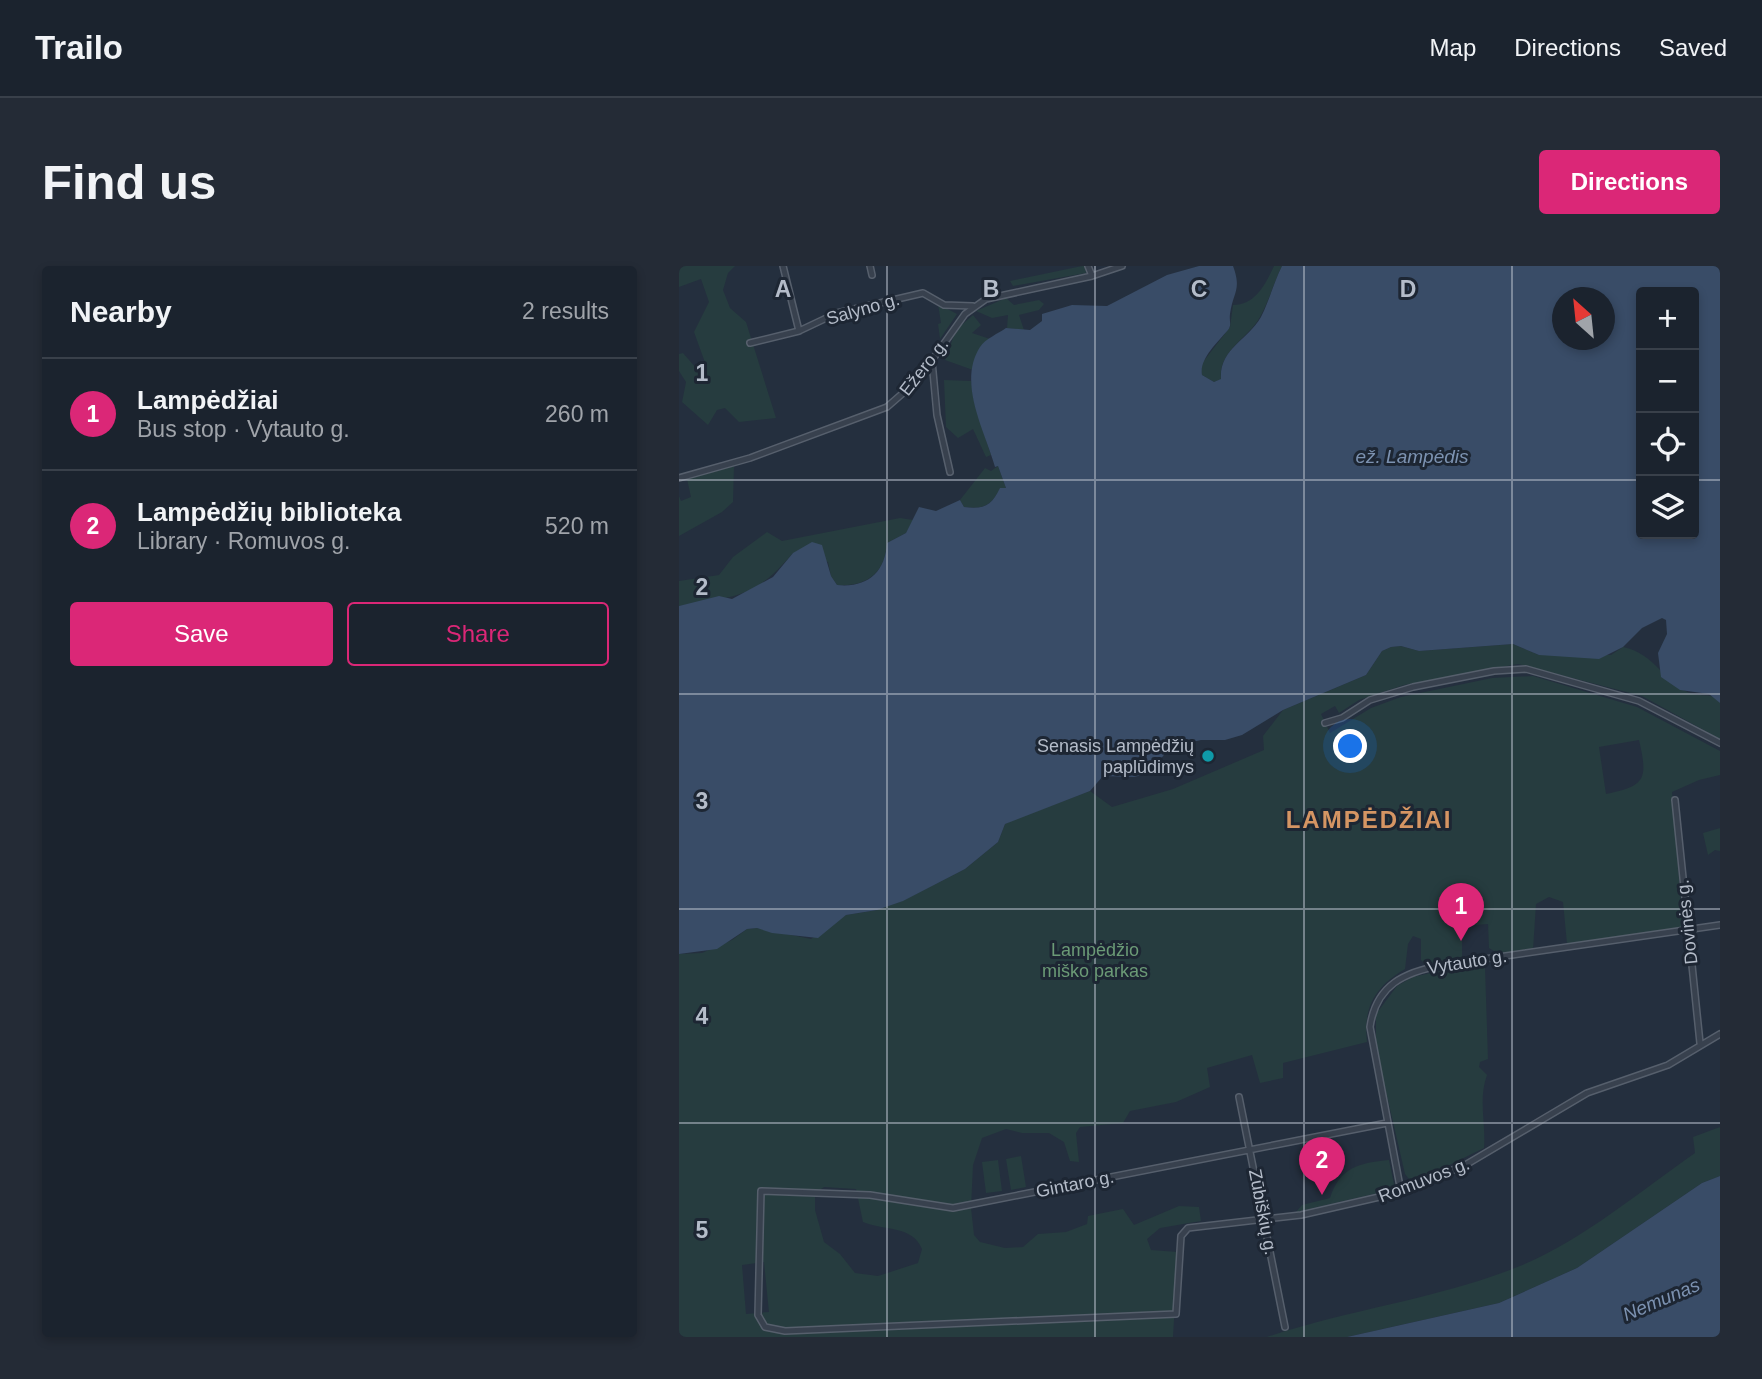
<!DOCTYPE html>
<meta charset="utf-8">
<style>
body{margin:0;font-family:Helvetica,sans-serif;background:#242b36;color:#f1f3f6}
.controls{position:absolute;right:21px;top:21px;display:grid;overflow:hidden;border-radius:7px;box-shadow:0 4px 10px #0003}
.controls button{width:63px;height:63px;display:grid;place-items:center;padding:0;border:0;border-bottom:2px solid #39404a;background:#1b232e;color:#f1f3f6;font:35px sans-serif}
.compass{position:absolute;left:873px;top:21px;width:63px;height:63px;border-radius:50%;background:#1b232e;box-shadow:0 4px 10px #0003;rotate:333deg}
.you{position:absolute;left:672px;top:481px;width:24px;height:24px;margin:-18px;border:5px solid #fff;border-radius:50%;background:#1a73e8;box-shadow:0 0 0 10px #1a73e833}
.badge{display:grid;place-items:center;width:46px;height:46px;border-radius:50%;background:#db2777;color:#fff;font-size:23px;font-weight:700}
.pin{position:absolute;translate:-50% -58px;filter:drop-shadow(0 2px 4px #0008)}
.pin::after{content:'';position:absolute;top:37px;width:24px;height:21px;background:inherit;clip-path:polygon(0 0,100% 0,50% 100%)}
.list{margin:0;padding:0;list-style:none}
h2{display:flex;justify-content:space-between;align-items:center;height:91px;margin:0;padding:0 28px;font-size:30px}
h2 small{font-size:23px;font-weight:400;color:#a0a4aa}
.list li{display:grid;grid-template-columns:46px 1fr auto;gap:21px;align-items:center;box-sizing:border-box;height:112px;padding:0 28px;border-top:2px solid #39404a}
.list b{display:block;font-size:26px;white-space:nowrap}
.list p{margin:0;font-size:23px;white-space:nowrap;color:#a0a4aa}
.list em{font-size:23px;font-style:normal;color:#a0a4aa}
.actions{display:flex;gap:14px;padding:21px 28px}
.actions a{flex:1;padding:16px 0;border:2px solid #db2777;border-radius:7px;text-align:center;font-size:24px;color:#db2777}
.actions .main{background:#db2777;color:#fff}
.icon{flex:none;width:38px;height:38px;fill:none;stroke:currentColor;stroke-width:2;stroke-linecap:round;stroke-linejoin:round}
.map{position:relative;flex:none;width:1041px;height:1071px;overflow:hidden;border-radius:7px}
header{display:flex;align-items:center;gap:42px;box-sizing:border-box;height:98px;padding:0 35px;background:#1b232e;border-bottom:2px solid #39404a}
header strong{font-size:33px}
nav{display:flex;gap:38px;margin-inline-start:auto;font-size:24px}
.intro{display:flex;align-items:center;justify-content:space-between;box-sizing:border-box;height:168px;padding:0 42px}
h1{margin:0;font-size:49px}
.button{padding:18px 32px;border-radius:7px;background:#db2777;color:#fff;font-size:24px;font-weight:700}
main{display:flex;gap:42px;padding:0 42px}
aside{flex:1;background:#1b232e;border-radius:7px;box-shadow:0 4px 10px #0003}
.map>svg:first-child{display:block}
.green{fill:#263c3f;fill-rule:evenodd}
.water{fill:#394c67;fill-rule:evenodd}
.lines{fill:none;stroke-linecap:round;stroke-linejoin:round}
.minor-casing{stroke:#565f6c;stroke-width:8}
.minor{stroke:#38414e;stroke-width:5}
.grid{fill:none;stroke:#b4bcc9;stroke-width:2;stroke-opacity:0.55}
.culture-dot{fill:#0f9aa8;stroke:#1d2633;stroke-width:2.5}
.labels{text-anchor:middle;stroke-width:6;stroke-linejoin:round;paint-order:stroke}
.street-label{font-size:18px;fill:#b4bcc9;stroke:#1d2633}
.poi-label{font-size:18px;fill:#b4bcc9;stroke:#1d2633;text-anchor:end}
.park-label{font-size:18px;fill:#6b9a76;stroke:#1d2633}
.water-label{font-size:19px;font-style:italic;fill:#7c92b1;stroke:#1d2633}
.district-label{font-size:24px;font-weight:bold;letter-spacing:2px;fill:#d59563;stroke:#1d2633}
.grid-label{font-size:23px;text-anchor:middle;font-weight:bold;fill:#b4bcc9;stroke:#1d2633;stroke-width:6;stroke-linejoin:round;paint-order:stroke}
</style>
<header>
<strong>Trailo</strong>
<nav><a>Map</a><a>Directions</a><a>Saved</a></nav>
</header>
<div class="intro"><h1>Find us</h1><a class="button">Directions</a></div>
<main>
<aside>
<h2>Nearby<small>2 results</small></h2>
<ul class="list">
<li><span class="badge">1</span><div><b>Lampėdžiai</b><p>Bus stop · Vytauto g.</p></div><em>260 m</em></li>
<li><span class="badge">2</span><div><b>Lampėdžių biblioteka</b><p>Library · Romuvos g.</p></div><em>520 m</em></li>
</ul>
<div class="actions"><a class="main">Save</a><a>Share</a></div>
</aside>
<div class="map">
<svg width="1041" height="1071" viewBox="0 0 1041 1071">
<rect width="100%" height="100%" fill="#242f3e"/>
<path class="green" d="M0,0H56L49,7L44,24L51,42L67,56L97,152L60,156L46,142L38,144L29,159L3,136L7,116L0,105V88L4,87L17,102H28L15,66L30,36L22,13L0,21Z
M403,0H406L407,7L334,20L331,15Z
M595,0H603C595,16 590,35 581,51C569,73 539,84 542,114L535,116L523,109L521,100L551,61L554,39C576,39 586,19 595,0Z
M327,32L335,39L360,34L365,38L360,44L340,49L345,64L328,62L329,49L313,52L297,45Z
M259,38L278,48L261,73L259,58L262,57Z
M294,49L302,59L293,67L311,73L302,80L294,104L266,94L277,64Z
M265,114L292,115L296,139L312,189L307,191L294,163L279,172L267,161Z
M55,200L54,236L43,246L0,270V230L2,235L12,231L8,213Z
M319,200L327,222L321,223C313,239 304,244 285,241L281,234L306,202L312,205Z
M221,252L234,254L227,267L208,277C206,307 188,321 158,319L152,310L149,296L114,287C73,335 57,329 0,340V315L40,309L54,291L88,266L103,275Z
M834,378L860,389H932L944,381C977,388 985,417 1011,427C1023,432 1032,425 1041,437V473L963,430L839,398L725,419L680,434L660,447L656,440L642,448L651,467L692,442L722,431L813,412L854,410L958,441L1041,485V509L1020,514L993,526L1004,661L888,678L884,636L870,631L857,638L854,684L820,688L810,682L809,658L783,660V692L746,698L742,694V673L734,670L729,678L726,703C696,721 684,741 688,776L604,797V812L581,817L573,789L528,802L531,821L497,836L451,845L444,857L401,861L397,867L400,896L391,895L385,876L370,867H343L327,863L303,872L294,899L292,942L295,969L301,976L326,982L344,981L359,968L387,966L408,958L409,950L444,943L455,959L500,940L520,941L522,955L481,962L468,973L472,984L499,986L494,1071H0V688L23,687L53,674L68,663L78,662L132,673L167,649L198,644L223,635L286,603L319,576L326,558L332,555L411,525L433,541L494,523L585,484L584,470L604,444L687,409L703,385L712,381L722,380L740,385ZM960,474C969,513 967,520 927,528L920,481ZM145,921L177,923L184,956C206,965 233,959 243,983L239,997L199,1010L176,1007L161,988L145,976L136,944V927ZM85,996L90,1046L67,1048L63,999Z
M1041,562V585L1036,584L1029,589L1024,567Z
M796,697L805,698L806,701L809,793L801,796L800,801L808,809C799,834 807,856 805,882L740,914L730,913L726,908L697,782V748L718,720L734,711Z
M1041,861V910L1023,917L898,1002L820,1037L668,1071H588C671,1043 760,1033 841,1000C904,974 960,926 1016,887L1014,871Z
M342,890L347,921L332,924L327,893Z
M319,894L323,925L307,927L303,896Z
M710,894L716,923L617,946L623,939L651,932C661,901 680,897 710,894Z"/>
<path class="water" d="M520,0H554C563,24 554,26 551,48C550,55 553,59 549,64C538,77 520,93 523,109L535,116L542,113C540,83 569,74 582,51C590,35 595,16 603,0H1041V437L1030,428L1001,424L982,411L979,387L988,368L987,354L983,352L963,362L944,381L920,393L860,389L834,378L740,385L722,380L712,381L703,385L687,409L604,444L563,469L546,474H522L491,481L471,507L455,511L424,510L411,525L326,558L319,576L286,603L224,635L198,644L167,649L139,672L93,667L78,662L68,663L38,683L0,688V340L40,330L53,333L94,311L114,287L133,276L143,279L152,310L158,319C188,322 206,307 208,277L227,267L240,241L257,245L281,234L285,241C305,244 313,239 321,222H327L319,200L316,201C306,165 278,117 301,81C306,73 320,67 327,62L351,64L363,55V48L393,39L428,40L488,9ZM962,26H1015V268H962ZM884,32H926V74H884Z
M1041,910V1071H668L820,1037L898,1002L1023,917Z"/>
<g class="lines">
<g class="minor-casing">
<path id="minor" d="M104,0L120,65
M191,0L193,9
M409,0L413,10
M71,77L120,65L158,47L244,27L265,39L294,40
M253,95L258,149L271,206
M0,212L71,192L208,141L239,114L286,48L307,33L413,10L443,0
M646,457L663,452L691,434L734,421L815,405L847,403L960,435L1041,477
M996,534L1021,777
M560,831L606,1061
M708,857L274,942L191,929L82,925L79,1049L86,1061L106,1065L497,1048L502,970L509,962L622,949L722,926L788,898L908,827L989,799L1041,768
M722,926L691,761C697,719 725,706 764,699L1041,659"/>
</g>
<use href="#minor" class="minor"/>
</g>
<path class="grid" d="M208,0V1071M416,0V1071M625,0V1071M833,0V1071M0,214H962M1015,214H1041M0,428H1041M0,643H1041M0,857H1041"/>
<circle class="culture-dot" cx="529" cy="490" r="7"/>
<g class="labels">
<g class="street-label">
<text transform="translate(184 43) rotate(-16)" y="6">Salyno g.</text>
<text transform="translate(245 101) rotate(-52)" y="6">Ežero g.</text>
<text transform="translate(1008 656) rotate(-96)" y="6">Dovinės g.</text>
<text transform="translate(788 696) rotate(-9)" y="6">Vytauto g.</text>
<text transform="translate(745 914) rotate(-21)" y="6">Romuvos g.</text>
<text transform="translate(396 918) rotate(-11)" y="6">Gintaro g.</text>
<text transform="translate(584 946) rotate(79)" y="6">Zūbiškių g.</text>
</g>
<g class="poi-label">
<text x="515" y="486">Senasis Lampėdžių<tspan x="515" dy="21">paplūdimys</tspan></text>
</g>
<g class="park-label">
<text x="416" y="690">Lampėdžio<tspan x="416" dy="21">miško parkas</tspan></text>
</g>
<g class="water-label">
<text x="733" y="197">ež. Lampėdis</text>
<text transform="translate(982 1033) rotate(-23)" y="7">Nemunas</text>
</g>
<g class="district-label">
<text x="690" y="562">LAMPĖDŽIAI</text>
</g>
</g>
<g class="grid-label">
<text x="104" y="31">A</text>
<text x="312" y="31">B</text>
<text x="520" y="31">C</text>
<text x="729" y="31">D</text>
<text x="23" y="115">1</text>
<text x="23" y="329">2</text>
<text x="23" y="543">3</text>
<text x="23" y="758">4</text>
<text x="23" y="972">5</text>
</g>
</svg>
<div class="controls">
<button>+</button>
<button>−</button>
<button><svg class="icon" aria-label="locate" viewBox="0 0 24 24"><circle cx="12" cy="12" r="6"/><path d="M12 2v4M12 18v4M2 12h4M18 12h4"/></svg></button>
<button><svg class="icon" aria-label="layers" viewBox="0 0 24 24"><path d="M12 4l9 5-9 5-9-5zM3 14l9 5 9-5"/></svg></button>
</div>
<svg class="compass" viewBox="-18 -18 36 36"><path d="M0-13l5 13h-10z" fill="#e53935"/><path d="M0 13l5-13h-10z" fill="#a0a4aa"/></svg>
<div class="you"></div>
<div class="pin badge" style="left:782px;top:675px">1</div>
<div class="pin badge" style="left:643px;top:929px">2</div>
</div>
</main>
